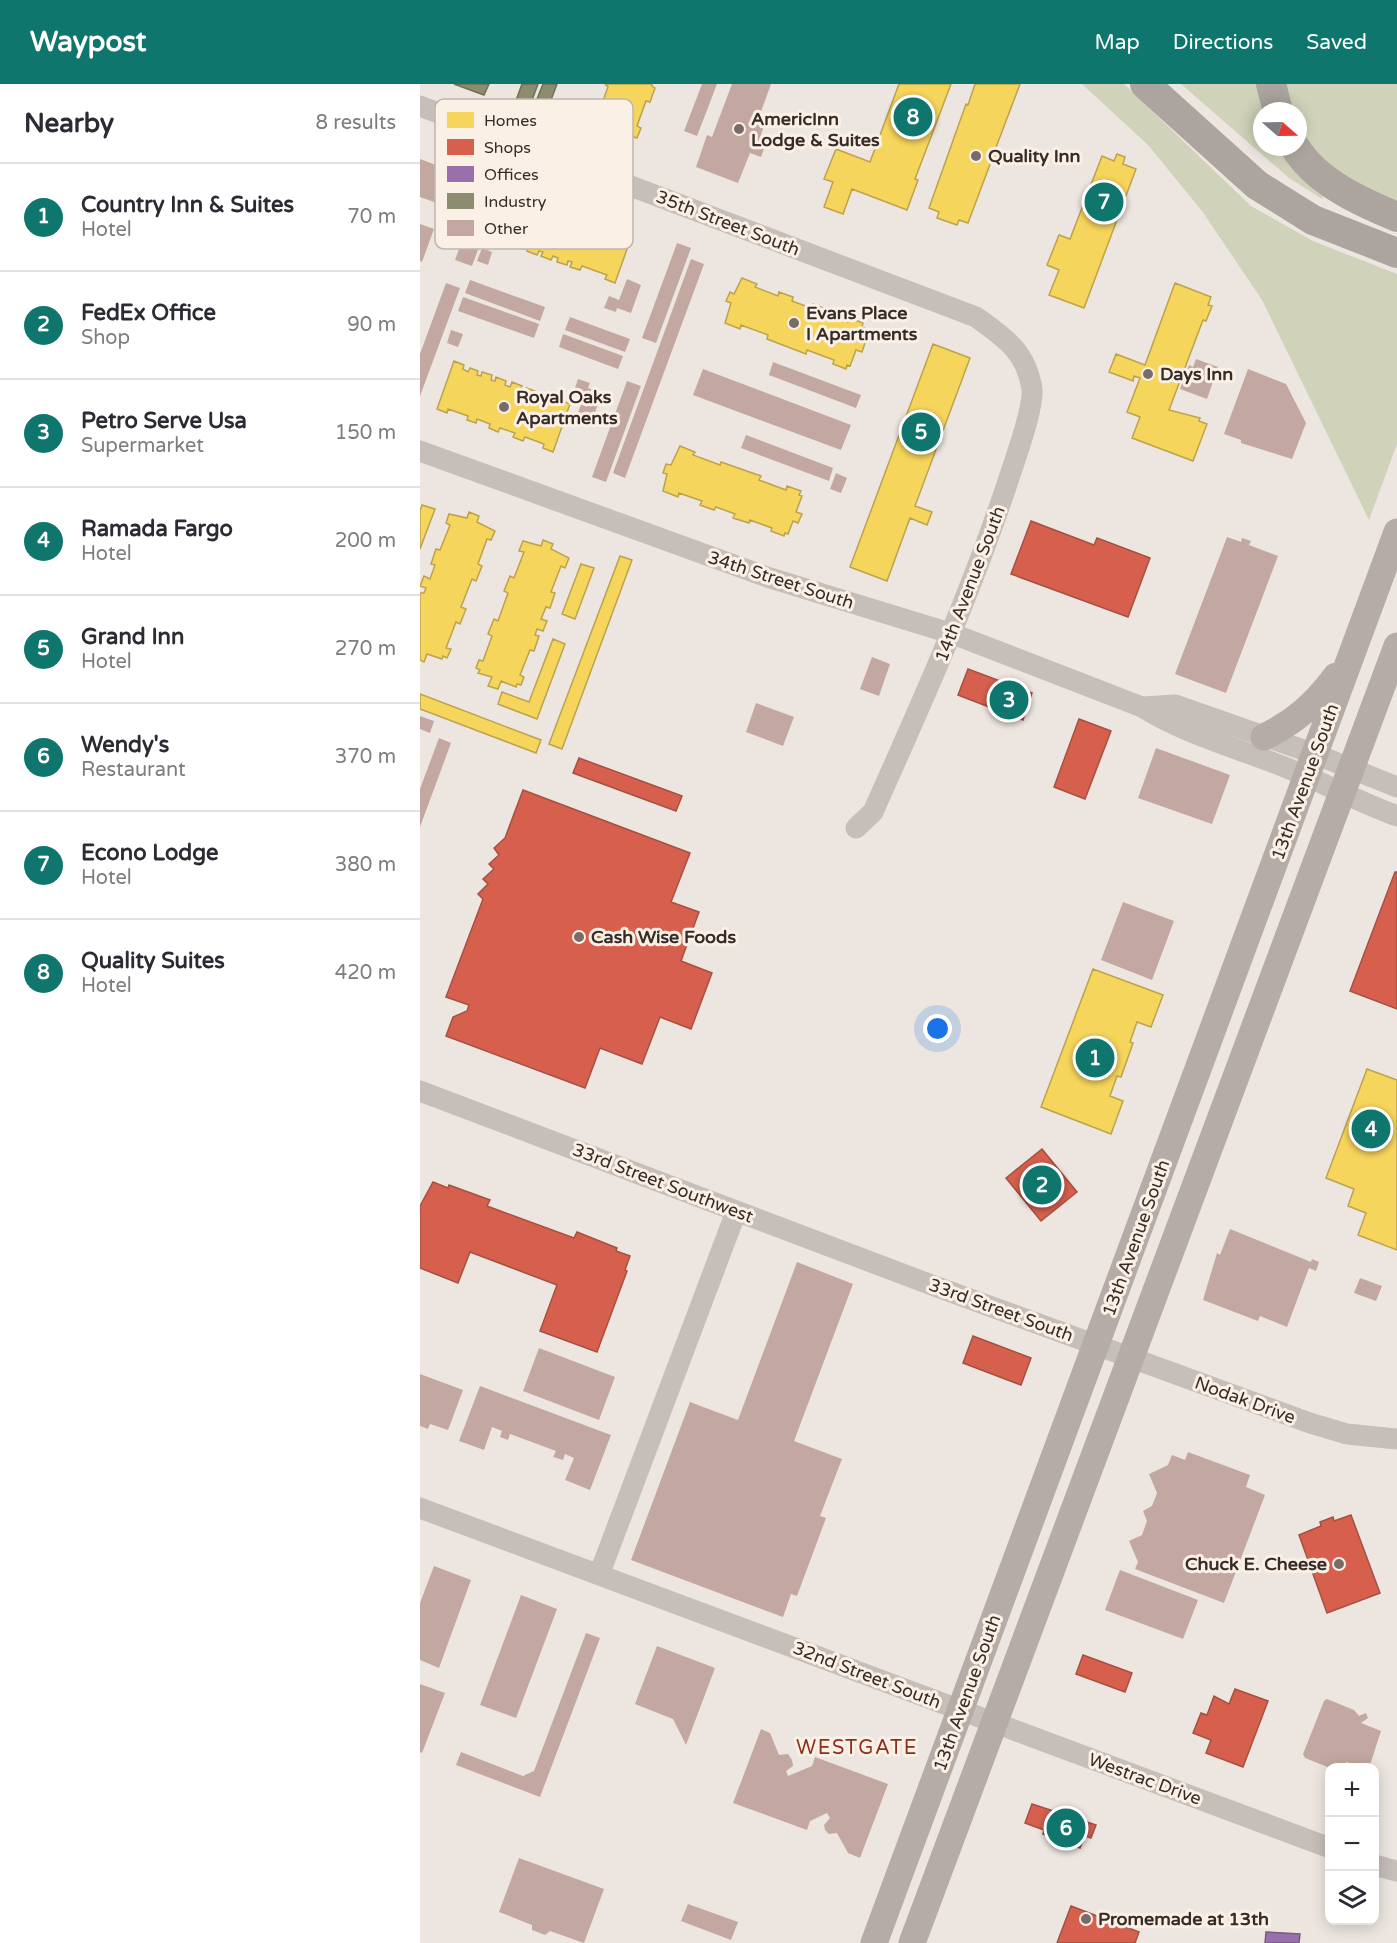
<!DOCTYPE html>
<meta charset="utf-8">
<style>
body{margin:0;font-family:"Varela Round",sans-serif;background:#f7f7f7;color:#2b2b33}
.controls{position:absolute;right:18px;bottom:18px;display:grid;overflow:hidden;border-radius:12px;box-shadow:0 3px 15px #0003}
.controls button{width:54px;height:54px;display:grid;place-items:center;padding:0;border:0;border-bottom:2px solid #e1e1e2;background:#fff;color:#2b2b33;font:30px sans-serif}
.compass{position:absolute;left:833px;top:18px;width:54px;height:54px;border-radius:50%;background:#fff;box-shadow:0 3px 15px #0003;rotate:110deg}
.you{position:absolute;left:518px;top:945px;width:21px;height:21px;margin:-15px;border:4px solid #fff;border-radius:50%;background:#1a73e8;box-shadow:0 0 0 9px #1a73e833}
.badge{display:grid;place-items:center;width:39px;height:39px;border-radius:50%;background:#0f766e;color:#fff;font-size:20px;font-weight:700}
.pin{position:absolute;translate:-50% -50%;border:3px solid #fff;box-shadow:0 2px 6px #0006}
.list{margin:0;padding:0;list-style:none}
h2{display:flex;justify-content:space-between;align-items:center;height:78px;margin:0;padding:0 24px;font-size:26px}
h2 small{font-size:20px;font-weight:400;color:#7c7c81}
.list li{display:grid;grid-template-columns:39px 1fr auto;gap:18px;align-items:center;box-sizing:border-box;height:108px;padding:0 24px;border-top:2px solid #e1e1e2}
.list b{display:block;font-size:22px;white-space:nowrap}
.list p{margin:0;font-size:20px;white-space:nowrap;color:#7c7c81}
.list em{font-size:20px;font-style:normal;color:#7c7c81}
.icon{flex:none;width:33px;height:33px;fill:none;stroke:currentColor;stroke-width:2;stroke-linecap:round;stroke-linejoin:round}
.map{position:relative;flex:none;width:977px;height:1859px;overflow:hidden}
header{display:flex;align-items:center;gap:36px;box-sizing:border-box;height:84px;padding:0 30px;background:#0f766e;color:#fff}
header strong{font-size:28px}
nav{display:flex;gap:33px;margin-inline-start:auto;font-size:21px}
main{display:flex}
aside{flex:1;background:#fff}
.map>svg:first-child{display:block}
.green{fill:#d0d3b9}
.homes{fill:#f6d55c;stroke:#bda24c;stroke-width:1.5}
.shops{fill:#d6604d;stroke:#a65042;stroke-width:1.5}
.offices{fill:#9970ab;stroke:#7c5b83;stroke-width:1.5}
.industry{fill:#8c8c6e;stroke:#726f59;stroke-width:1.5}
.building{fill:#c2a8a0}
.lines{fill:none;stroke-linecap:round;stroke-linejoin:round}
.minor{stroke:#c6beb9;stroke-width:21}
.major{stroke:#b5aca8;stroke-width:27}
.highway{stroke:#aca59f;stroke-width:30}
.poi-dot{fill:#776c68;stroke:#faf0e6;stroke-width:2}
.labels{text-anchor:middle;stroke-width:6;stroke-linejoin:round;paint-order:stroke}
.poi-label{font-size:18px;font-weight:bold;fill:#372b27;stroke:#faf0e6;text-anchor:start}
.street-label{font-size:18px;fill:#372b27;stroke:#faf0e6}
.neighbourhood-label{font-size:20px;letter-spacing:1.5px;fill:#8b2e1b;stroke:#faf0e6}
.key{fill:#faf0e6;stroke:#c0b5ad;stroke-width:1.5}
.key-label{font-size:16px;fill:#372b27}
</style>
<header>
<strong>Waypost</strong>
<nav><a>Map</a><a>Directions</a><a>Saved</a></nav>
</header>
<main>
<aside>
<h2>Nearby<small>8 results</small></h2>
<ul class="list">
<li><span class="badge">1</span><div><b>Country Inn &amp; Suites</b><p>Hotel</p></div><em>70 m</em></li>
<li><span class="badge">2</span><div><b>FedEx Office</b><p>Shop</p></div><em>90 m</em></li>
<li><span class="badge">3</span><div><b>Petro Serve Usa</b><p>Supermarket</p></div><em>150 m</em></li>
<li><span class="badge">4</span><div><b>Ramada Fargo</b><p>Hotel</p></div><em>200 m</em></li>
<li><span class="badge">5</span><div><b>Grand Inn</b><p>Hotel</p></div><em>270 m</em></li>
<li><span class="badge">6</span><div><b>Wendy's</b><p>Restaurant</p></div><em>370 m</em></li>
<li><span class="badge">7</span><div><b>Econo Lodge</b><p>Hotel</p></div><em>380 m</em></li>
<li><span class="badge">8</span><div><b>Quality Suites</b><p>Hotel</p></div><em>420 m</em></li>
</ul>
</aside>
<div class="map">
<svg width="977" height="1859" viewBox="0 0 977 1859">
<rect width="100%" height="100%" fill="#ede6e0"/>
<path class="green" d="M662,0H704L831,122L893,157L977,190V360L949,436L842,216L782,127L728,61Z
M761,0H840L845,27H842V63H864L907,106L902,115L869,94Z
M862,0H977V119C949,108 891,78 879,50C876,44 878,34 878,27H866Z"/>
<path class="homes" d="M185,0H232V2L235,4L230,18L226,17L217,42L221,44L217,54L197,48L195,54L187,51L189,45L172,37L176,27L179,28L188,3Z
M479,0H531L495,95L498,96L487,126L432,105L423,130L404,123L413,98L404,95L416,65L450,78Z
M555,0H600L575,66L587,70L583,80L572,75L548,139L539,136L537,141L517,134L519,128L509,124L546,20L548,21Z
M697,70L705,73L703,80L716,85L664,224L629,211L639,186L627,181L639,151L650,155L682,72L694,77Z
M96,109L106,113L105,117L125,124L126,120L135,123L134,128L147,132L148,128L158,131L156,136L172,141L173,137L183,141L181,145L201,152L202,147L212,151L195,199L185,195L187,191L162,182L160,186L150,183L152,178L148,177L147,181L137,178L138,174L133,172L131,176L121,172L123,168L119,167L117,171L107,167L109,163L104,161L103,165L94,162L96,158L91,156L89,161L79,157Z
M322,194L337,200L335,203L358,212L359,208L373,213L372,217L391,224L393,220L408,226L406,230L428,238L430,234L443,239L442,243L444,244L440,257L445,259L442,268L436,266L430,282L427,281L426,285L413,280L414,276L387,266L386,270L347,255L348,251L321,241L320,245L305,239L311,219L306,217L310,208L314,210Z
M755,199L791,213L788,221L792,222L786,237L783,236L749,326L780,334L779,337L787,340L773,377L712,354L720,333L707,328L720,294L714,292L713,297L689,288L696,270L725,281Z
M513,260L550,274L495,422L512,428L507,441L490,434L467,497L430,483Z
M34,277L44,281L43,285L48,288L50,284L58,287L57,291L61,292L62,288L72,291L71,296L75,297L76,293L86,297L85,301L90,303L92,298L102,302L100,306L104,308L106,304L115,307L114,311L139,321L140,316L150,320L133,368L123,364L124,360L105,353L103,357L93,353L95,349L80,344L78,348L69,344L70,340L57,335L56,339L47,336L48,332L28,325L27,329L17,325Z
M260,362L275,368L273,371L300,381L301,378L341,392L339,396L366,406L367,402L381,407L379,411L382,412L376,428L382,430L378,439L373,437L368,450L365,449L364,452L351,447L352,444L330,436L329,439L313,434L315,430L296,423L294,426L280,421L282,417L259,409L258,413L243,407L247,390L243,389L246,380L251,381Z
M2,421L15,425L0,465V427Z
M49,428L59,432L57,438L75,447L71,456L67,455L58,480L62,482L56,497L52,495L41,523L46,525L40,540L36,538L26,564L31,565L27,574L23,572L22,575L7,570L4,578L0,576V509H4L6,504L0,502L4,492L10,495L15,481L11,480L16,465L20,466L30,441L26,439L29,430L47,434Z
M123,456L133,460L131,465L149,474L145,484L141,482L131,508L135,509L130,524L126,523L121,535L127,537L123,547L117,545L115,551L119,552L114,567L110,566L100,591L104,593L101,601L97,600L96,603L81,597L78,605L68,602L72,593L58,589L60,586L56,584L59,576L63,577L72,552L68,550L74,535L78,537L88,509L84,507L90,492L94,494L104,468L99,467L103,457L121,462Z
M200,472L212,476L142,665L129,660Z
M161,480L174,484L155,535L142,530Z
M133,555L145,560L117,635L78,620L82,608L109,618Z
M0,610L121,656L116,669L0,625Z
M673,885L743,911L731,943L717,938L710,958L713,959L701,993L697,992L690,1012L703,1017L691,1050L621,1023Z
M947,985L977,996V1166L938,1151L946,1129L928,1122L934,1105L906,1094Z"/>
<path class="shops" d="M611,437L674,461L677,454L730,474L708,533L591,490Z
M548,585L612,609L603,636L538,611Z
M659,635L691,647L665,715L634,703Z
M159,674L262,712L256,727L153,689Z
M103,706L270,769L251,818L279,828L261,877L292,889L271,945L240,933L222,980L180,964L165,1004L26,952L33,933L47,927L49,921L26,913L63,815L58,810L68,800L63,795L74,785L69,780L79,771L74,764L85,754Z
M975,788H977V925L930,907Z
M622,1065L657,1108L621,1137L586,1094Z
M13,1098L28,1104L29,1101L70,1116L67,1122L154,1154L157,1148L197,1164L196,1167L210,1172L205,1186L207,1187L177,1268L120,1247L137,1201L50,1168L38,1199L0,1184V1122Z
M553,1252L611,1274L601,1301L543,1279Z
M931,1431L960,1509L907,1529L879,1451L901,1442L900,1438L913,1433L914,1437Z
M663,1571L712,1589L705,1608L656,1590Z
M815,1605L848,1617L823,1683L786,1669L791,1656L773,1649L781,1629L787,1631L794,1612L809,1620Z
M612,1720L676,1741L671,1754L665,1752L660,1764L623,1750L624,1746L605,1739Z
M651,1822L719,1848L715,1859H637Z"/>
<path class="offices" d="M846,1848L880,1850L879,1859H845Z"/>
<path class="industry" d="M34,0H69L64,11Z
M102,0H118L108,27L94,22Z
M123,0H137L128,24L115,20Z"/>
<path class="building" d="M282,0H297L277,52L264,47Z
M312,0H351L338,36L345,39L337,62L344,65L341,73L330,69L318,99L276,83L287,51L292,53Z
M0,75L37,89L25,122L0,113Z
M60,108L77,114L52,182L35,176Z
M0,140L14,145L2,178L0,177Z
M257,159L271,164L236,259L222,254Z
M62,164L72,168L68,181L57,177Z
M271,175L284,180L205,394L193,389Z
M207,195L221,201L211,229L197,224L196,228L184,224L189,212L199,216Z
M50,196L125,223L120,237L45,209Z
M26,199L40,204L0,312V270Z
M43,213L119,240L114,254L38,227Z
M150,233L210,255L205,268L145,246Z
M31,246L43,250L38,263L27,259Z
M143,250L203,272L198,285L139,263Z
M776,275L798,283L787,315L760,305L769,281L773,283Z
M353,278L441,311L436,324L349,291Z
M283,285L431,341L421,366L273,311Z
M828,285L866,300L886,339L872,375L821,359V356L804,350Z
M158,295L170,299L168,304L182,309L172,337L157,332L164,311L154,307Z
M207,297L221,302L186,398L172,393Z
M326,351L413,384L409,397L321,364Z
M416,389L427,394L421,409L410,405Z
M807,453L821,458L822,454L831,457L829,461L858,472L806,609L755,590Z
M452,573L470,580L459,612L440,605Z
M336,619L374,633L363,662L326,648Z
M0,632L14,637L10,649L0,645Z
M19,654L31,659L0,743V705Z
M736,664L810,691L792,740L718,714Z
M703,818L754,837L732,896L681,876Z
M810,1145L891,1178L892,1175L899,1178L896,1187L889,1184L867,1243L840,1232L838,1237L783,1216L797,1169L800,1171Z
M377,1178L433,1200L374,1357L422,1375L400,1432L406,1434L377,1512L371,1510L363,1533L211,1476L270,1318L318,1336Z
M940,1194L962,1202L956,1217L934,1209Z
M119,1264L195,1293L179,1336L103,1307Z
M0,1290L43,1306L28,1346L10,1340L8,1345L0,1342Z
M60,1302L191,1351L170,1406L145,1396L154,1374L145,1370L143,1376L133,1373L136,1367L90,1350L88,1356L80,1353L82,1347L72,1343L64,1366L39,1357Z
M768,1368L830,1391L826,1403L845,1411L804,1519L715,1485L718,1478L709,1457L722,1451L727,1437L723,1427L732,1422L737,1409L729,1390L748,1381L752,1371L765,1376Z
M14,1482L51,1496L19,1584L0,1576V1519Z
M700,1486L778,1516L763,1555L685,1526Z
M101,1511L137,1525L96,1634L60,1621Z
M166,1549L180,1554L120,1713L36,1681L41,1668L103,1692L114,1687Z
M237,1562L295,1584L266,1661L253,1635L215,1620Z
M0,1600L25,1609L2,1669L0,1668Z
M907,1615L934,1626L939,1632L946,1629L948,1634L941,1639L961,1647L949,1684L926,1678L927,1684L916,1681L910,1684L885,1674L883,1670L904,1617Z
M341,1645L350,1649L359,1671L368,1670L372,1676L373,1682L366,1687L368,1692L392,1682L395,1673L468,1700L440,1774L428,1769L417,1749L409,1750L405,1746L404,1741L410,1734L407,1729L390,1737L387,1746L313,1719Z
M99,1774L184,1805L164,1859L130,1847L125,1851L112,1846V1841L79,1828Z
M268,1820L318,1838L311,1856L261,1837Z"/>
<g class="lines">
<path class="minor" d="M0,22L556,233C585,254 606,267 612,305C614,322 597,370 591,388C553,505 503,616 453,728L436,744
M0,367L347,493L533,550L722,623C767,651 818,664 867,684C904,699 939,718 977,732
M722,623L755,621L895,670L977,703
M0,1007L509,1200L890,1339L927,1350L977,1355
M0,1424L910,1764
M179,1491L316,1128
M954,1781L977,1787"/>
<path class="major" d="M844,653C875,638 895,620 916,592
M454,1859L977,448
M492,1859L977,562"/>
<path class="highway" d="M725,0L837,101L893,136L977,169
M851,0L858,27
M875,63C896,98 941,118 977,133"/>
</g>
<g class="poi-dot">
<circle cx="319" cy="45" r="6"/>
<circle cx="556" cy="72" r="6"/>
<circle cx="374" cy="239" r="6"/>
<circle cx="728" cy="290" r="6"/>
<circle cx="84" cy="323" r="6"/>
<circle cx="159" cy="853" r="6"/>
<circle cx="919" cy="1480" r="6"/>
<circle cx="666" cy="1835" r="6"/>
</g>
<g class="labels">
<g class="poi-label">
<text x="331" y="41">AmericInn<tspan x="331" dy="21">Lodge &amp; Suites</tspan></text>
<text x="568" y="78">Quality Inn</text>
<text x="386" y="235">Evans Place<tspan x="386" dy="21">I Apartments</tspan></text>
<text x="740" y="296">Days Inn</text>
<text x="96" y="319">Royal Oaks<tspan x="96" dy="21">Apartments</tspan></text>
<text x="171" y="859">Cash Wise Foods</text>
<text x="907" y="1486" text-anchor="end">Chuck E. Cheese</text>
<text x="678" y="1841">Promemade at 13th</text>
</g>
<g class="street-label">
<text transform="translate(308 139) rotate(21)" y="6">35th Street South</text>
<text transform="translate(361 496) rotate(18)" y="6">34th Street South</text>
<text transform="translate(550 500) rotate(-69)" y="6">14th Avenue South</text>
<text transform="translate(885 698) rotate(-70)" y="6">13th Avenue South</text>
<text transform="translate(243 1099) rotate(21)" y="6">33rd Street Southwest</text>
<text transform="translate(716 1154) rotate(-70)" y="6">13th Avenue South</text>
<text transform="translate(581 1226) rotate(20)" y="6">33rd Street South</text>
<text transform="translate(825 1316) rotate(20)" y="6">Nodak Drive</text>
<text transform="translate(447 1591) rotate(21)" y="6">32nd Street South</text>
<text transform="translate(547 1609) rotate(-70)" y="6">13th Avenue South</text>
<text transform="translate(725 1695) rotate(20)" y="6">Westrac Drive</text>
</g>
<g class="neighbourhood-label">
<text x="437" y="1670">WESTGATE</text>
</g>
</g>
<rect x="15" y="15" width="198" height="150" rx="9" class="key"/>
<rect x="27" y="28" width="27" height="16" fill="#f6d55c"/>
<rect x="27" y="55" width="27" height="16" fill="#d6604d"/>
<rect x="27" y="82" width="27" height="16" fill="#9970ab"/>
<rect x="27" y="109" width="27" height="16" fill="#8c8c6e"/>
<rect x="27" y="136" width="27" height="16" fill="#c2a8a0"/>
<g class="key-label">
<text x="64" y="42">Homes</text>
<text x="64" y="69">Shops</text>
<text x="64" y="96">Offices</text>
<text x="64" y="123">Industry</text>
<text x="64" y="150">Other</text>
</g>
</svg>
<div class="controls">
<button>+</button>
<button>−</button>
<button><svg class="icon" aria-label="layers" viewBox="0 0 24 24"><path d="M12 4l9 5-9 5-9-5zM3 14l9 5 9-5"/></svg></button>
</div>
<svg class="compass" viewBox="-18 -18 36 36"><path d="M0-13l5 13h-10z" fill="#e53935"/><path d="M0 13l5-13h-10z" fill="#7c7c81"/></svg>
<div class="you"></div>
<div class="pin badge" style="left:675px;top:974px">1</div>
<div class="pin badge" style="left:622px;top:1101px">2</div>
<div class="pin badge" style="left:589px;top:616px">3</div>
<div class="pin badge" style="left:951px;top:1045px">4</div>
<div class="pin badge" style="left:501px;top:348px">5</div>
<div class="pin badge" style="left:646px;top:1744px">6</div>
<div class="pin badge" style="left:684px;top:118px">7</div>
<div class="pin badge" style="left:493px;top:33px">8</div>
</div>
</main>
